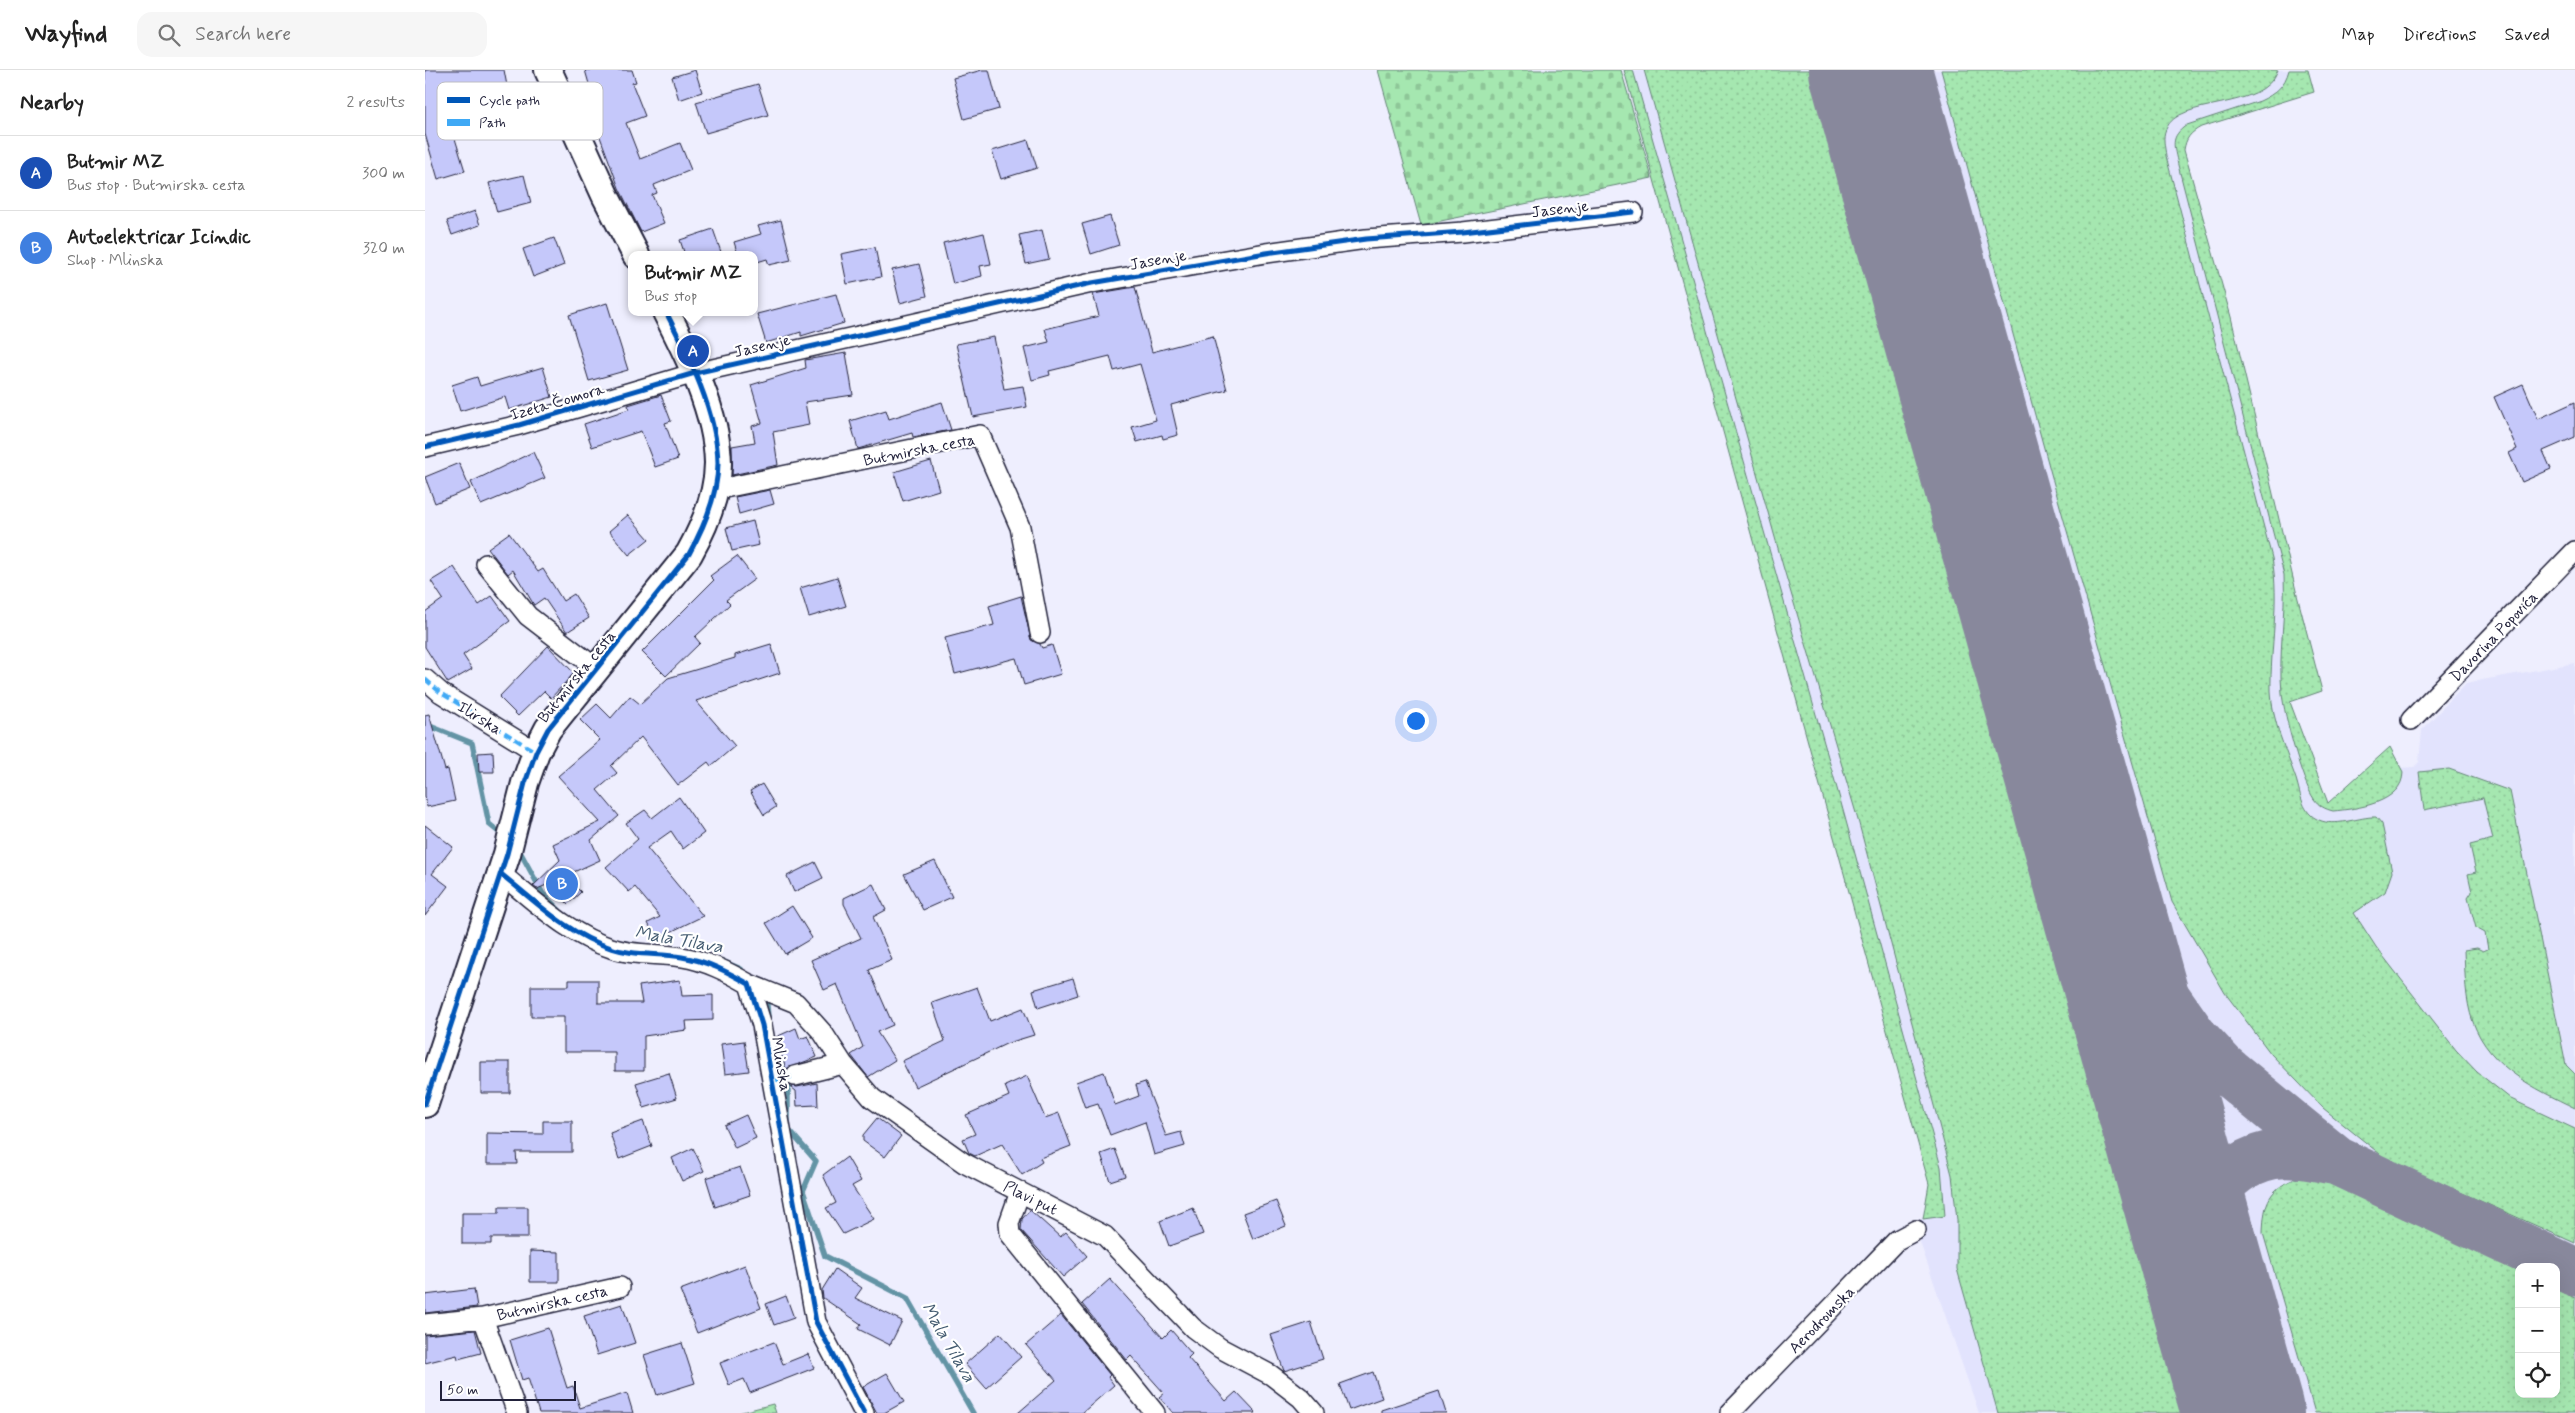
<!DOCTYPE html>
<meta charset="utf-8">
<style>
body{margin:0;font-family:Mynerve,sans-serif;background:#f6f6f6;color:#222}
.controls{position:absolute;right:15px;bottom:15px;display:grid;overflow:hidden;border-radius:10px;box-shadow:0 5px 20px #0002}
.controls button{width:45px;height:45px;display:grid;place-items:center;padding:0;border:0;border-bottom:1px solid #e0e0e0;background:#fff;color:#222;font:25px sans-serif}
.scale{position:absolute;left:15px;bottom:12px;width:136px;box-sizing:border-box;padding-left:5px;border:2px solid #22223b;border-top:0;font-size:14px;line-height:18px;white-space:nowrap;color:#22223b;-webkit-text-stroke:4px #fff;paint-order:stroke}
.you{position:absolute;left:990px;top:650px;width:18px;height:18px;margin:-12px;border:4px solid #fff;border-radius:50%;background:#1a73e8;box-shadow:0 0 0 8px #1a73e833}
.badge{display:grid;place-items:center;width:32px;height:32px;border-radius:50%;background:#7c3aed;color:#fff;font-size:16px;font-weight:700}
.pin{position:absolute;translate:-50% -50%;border:2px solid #fff;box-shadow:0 1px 5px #0006}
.popup{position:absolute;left:203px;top:181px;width:130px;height:65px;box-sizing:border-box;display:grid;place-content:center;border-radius:10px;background:#fff;filter:drop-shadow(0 1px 4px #0005);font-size:16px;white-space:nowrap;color:#767676}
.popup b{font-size:19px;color:#222}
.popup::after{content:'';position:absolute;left:50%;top:100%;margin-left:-10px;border:10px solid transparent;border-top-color:#fff}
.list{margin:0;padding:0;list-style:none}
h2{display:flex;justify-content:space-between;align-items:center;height:65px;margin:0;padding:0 20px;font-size:21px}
h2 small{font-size:16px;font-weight:400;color:#767676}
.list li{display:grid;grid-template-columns:32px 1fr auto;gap:15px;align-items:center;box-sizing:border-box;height:75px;padding:0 20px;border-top:1px solid #e0e0e0}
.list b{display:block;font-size:19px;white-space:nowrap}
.list p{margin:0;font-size:16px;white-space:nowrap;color:#767676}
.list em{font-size:16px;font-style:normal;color:#767676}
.icon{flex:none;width:28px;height:28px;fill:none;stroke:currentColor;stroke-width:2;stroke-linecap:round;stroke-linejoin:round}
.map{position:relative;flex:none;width:2150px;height:1343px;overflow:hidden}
header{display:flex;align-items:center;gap:30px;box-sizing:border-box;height:70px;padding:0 25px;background:#fff;border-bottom:1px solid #e0e0e0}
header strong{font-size:24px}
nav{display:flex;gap:28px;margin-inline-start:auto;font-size:18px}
.search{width:350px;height:45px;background:#f6f6f6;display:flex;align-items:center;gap:12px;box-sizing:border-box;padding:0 18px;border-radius:15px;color:#767676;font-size:19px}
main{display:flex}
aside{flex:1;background:#fff}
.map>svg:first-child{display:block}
.built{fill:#e2e3fd;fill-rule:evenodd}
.grass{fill:url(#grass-dots);stroke:#648476}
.cemetery{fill:url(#cemetery-stones);stroke:#648476}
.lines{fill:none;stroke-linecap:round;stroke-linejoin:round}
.stream{stroke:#6494a5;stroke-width:5.5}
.taxiway{stroke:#88889c;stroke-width:49}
.runway{stroke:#88889c;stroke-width:122}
.building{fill:#c5c8fa;stroke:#22223b}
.street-casing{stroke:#22223b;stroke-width:22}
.secondary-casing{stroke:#22223b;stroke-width:30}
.street{stroke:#fff;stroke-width:19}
.secondary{stroke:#fff;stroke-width:26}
.quiet{stroke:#3fa9f5;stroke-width:4;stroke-dasharray:8 4;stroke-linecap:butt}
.cycleway-casing{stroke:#fff;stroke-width:8}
.cycleway{stroke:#0057b8;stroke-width:5}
.labels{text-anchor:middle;stroke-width:4.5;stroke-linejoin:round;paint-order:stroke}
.street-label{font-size:16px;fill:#22223b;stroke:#fff}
.water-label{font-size:18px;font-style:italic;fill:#435b70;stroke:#fff}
.key{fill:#fff;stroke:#bdbdc4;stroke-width:1}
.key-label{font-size:14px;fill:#22223b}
</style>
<header>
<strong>Wayfind</strong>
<div class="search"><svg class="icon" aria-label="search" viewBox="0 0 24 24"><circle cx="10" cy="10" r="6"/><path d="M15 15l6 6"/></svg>Search here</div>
<nav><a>Map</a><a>Directions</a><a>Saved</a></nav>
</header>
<main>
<aside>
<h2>Nearby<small>2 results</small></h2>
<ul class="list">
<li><span class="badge" style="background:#1a4fb4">A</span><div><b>Butmir MZ</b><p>Bus stop · Butmirska cesta</p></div><em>300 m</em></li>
<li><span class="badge" style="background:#3f7fe0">B</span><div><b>Autoelektricar Icindic</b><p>Shop · Mlinska</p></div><em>320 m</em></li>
</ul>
</aside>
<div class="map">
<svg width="2150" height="1343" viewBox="0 0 2150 1343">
<defs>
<pattern id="grass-dots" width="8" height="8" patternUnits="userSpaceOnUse" patternTransform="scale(1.25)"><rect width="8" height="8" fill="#a5e7b0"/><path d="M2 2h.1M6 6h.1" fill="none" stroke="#8ec698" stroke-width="1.8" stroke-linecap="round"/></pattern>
<pattern id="cemetery-stones" width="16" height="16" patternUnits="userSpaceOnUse" patternTransform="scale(1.25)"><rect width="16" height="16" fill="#a5e7b0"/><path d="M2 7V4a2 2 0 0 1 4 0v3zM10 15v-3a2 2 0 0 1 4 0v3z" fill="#8ec698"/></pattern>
</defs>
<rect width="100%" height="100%" fill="#eeeefe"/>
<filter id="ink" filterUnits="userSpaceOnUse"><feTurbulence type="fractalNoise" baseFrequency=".02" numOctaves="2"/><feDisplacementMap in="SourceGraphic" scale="10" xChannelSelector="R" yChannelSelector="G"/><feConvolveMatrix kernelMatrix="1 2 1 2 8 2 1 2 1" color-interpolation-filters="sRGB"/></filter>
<g filter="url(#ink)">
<path class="built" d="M1199,0H1883L1889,22L1776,57L1766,63L1761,70L1759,80L1806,247L1872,525L1897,621L1865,632L1903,733L1965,677L1974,698L1989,697L1994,692L1997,660L2041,613L2150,593V1343H1554L1488,1152L1498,1148L1504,1114ZM2094,1197H2131V1324H2094Z"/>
<path class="grass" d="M1199,0H1208L1413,722L1516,1097L1520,1146L1498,1149L1504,1114Z
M1219,0H1384L1534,512L1657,965L1767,1343H1573L1532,1199V1150L1527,1105L1512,1047L1433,750L1358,496Z
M1516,0H1853C1837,43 1754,26 1741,59C1737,67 1740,77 1741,86L1847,488C1855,533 1845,577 1846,621C1847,652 1861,680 1871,709C1876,725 1877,743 1894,750C1910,757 1931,748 1947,747H1951L1957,754L1967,802L1960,822L1929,843L1951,877L2031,980L2052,1002L2086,1029L2150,1059V1173L1961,1089L1898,1038L1846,984L1800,923L1747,832L1631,422Z
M1864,0H1883L1889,22L1776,57C1765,63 1761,68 1759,80L1806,247L1872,525L1897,621L1865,632L1903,733L1965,677L1978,702C1978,733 1931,739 1908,741C1900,739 1894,736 1889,729C1877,712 1859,645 1857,623C1853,584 1861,544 1859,505L1753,95C1749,76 1744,67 1762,55L1835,31C1850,24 1860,16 1864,0Z
M2024,699L2085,721L2141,995L2150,1004V1038C2109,1018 2065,998 2048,952C2040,930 2040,903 2039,880L2052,878L2058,881L2063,879L2060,863L2051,858L2043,828L2047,822L2043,804L2051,802L2045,775L2068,769L2058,728L1999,740L1994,702Z
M1875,1107L1897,1109L2094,1201V1324H2131V1219L2150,1228V1343H1890L1838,1163C1839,1131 1844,1118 1875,1107Z
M348,1334L351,1343H313Z"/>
<path class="cemetery" d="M953,0H1196L1227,108L996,155Z"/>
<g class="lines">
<path class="stream" d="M0,654L47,673L64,754L80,767
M93,778L118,824L134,840
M297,891L316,899
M341,924L343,947
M351,988L363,1008V1059L391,1091L378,1121L400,1186L482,1228L548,1343"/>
<path class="taxiway" d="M1674,823L1724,903L1768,966L1797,997L1865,1053L1912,1091L2150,1202
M1775,1185C1776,1173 1775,1158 1778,1146C1786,1115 1816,1091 1847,1085C1868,1081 1891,1087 1912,1091"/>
<path class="runway" d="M1445,0L1818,1343"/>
</g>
<path class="building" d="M0,0H79L86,37L24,49L40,101L13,109L0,64Z
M160,0H207L211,12L207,13L220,46L201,53L215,89L255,73L266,100L229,115L232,123L227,125L239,153L216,162L194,118L174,64L169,65L158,39L170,35Z
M270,0L277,22L254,30L247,7Z
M557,0H564L574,39L539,49L528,8Z
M333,14L343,45L281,63L271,32Z
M603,70L612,98L576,109L567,81Z
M99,105L106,133L72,142L64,113Z
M50,141L55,155L27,165L22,151Z
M685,146L694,175L666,184L657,154Z
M356,150L366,190L344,195L342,189L329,193V185H313L309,172L336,164L333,156Z
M288,159L297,185H260L255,170Z
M617,160L624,189L601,194L594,165Z
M559,163L566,194L555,196L557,206L528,214L518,173Z
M129,168L139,195L108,207L98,179Z
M450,177L456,207L422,214L416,184Z
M494,194L502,226L475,233L467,200Z
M710,217L727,282L788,266L802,320L746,335L753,365L738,369L737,365L712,372L707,357L731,350L715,294L689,301L685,286L624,301L625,305L607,310L599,278L624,272L620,259L674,246L668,224Z
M411,224L419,253L376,266V262L341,273L332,244Z
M182,233L203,300L164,311L144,245Z
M569,267L579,319L598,316L602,337L548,347L531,274Z
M421,283L428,325L380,332L384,355L348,362L353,395L307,405V376L330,372L327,356L337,353L326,315L381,298L380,290Z
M118,297L127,327L84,340L80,327L35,341L27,315L52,307L55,316Z
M2098,314L2113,349L2150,332V367L2118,381L2126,399L2097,412L2084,383L2092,379L2069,327Z
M236,325L246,351L240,353L253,389L230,397L216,361L167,377L159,354L204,339L203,335Z
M517,332L526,360L488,367L487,363L433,379L425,351L461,340L464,349Z
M108,382L120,408L56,435L46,412Z
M506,391L514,420L478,431L469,402Z
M34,393L45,419L10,433L0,407Z
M345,420L349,434L314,444L310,427Z
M203,445L224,469L204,485L184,461Z
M328,451L334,475L307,481L301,458Z
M84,463L113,502L118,499L138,531L149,524L164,548L142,562L119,528L109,535L88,500L83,504L63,478Z
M312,486L330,509L301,530L305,534L270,567L275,573L241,606L217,582L289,510L285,506Z
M29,497L54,535L67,526L85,551L38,585L47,599L23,613L0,577V542L18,529L6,511Z
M412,507L421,536L384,547L375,518Z
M596,526L606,570L615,574L617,578L627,575L636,604L599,615L591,588L530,604L520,568L569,555L564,536Z
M346,574L355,603L271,631L310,676L286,696L283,692L253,715L216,667L186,696L192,703L172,720L194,746L166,770L175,790L140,806L156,822L143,834L124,814L112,819L108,816L135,790L128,774L175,752L133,706L175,670L155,650L172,634L186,648L205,626L215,634L243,608L310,588V585Z
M123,576L149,603L126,628L119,621L93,646L74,627Z
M4,644L20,700L23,699L30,731L2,737L0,726V645Z
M68,682L69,702H54L53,683Z
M337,714L351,737L339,745L325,721Z
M254,727L279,763L258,779L246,761L222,778L278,846L231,869L223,853L235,847L210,817L204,822L181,797L213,769L201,753L220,740L227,748Z
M0,755L28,777L7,804L23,816L0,846Z
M510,791L527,827L498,840L479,804Z
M390,792L398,808L369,822L362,806Z
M448,814L461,840L448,847L467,890L444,900L468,955L452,962L470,990L443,1007L426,985L438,977L412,914L399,920L386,890L436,868L419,834V828Z
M367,836L387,868L360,884L341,853Z
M648,908L653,925L613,938L608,920Z
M144,910H173V933H217L214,916L255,910L257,926L288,925V950L261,951L262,960L219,966V1001H190V982H139V947H106V916H144Z
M552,917L565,951L598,938L609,965L583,973L490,1017L477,991L520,971L507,933Z
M371,958L375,969L383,966L392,987L361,999L351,967Z
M319,971L324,1001L300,1004L296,974Z
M56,992H85V1023H56Z
M679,1002L690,1035L714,1026L711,1015L720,1012L741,1066L756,1062L760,1076L729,1085L720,1052L685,1065L673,1034L660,1038L651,1012Z
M244,1003L252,1028L219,1038L211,1013Z
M602,1006L620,1048L634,1043L646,1076L615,1088L617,1092L597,1105L577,1074L550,1086L544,1083L538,1069L550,1064L541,1045L584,1026L580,1016Z
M392,1013L393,1037L391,1035L372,1036L371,1021L363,1015L372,1017Z
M321,1045L331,1068L310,1078L299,1055Z
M452,1048L476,1066L460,1087L438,1071V1065Z
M118,1051H147V1082H91L92,1094H62V1063L118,1064Z
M218,1051L227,1076L194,1089L185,1063Z
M268,1078L279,1101L257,1111L247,1088Z
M690,1079L700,1106L685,1111L676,1084Z
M422,1087L436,1111L427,1116L449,1149L418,1164L401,1138L411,1133L398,1105Z
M315,1097L325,1125L290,1137L281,1108Z
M851,1131L861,1156L828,1169L818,1143Z
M74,1137H103V1168H66V1174H37V1143H74Z
M768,1138L778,1164L744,1176L735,1151Z
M605,1140L635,1167L641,1162L662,1186L638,1207L596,1160L597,1149Z
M105,1181L134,1182V1212H105Z
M320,1195L336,1238L272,1263L255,1220Z
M410,1199L437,1218L430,1228L477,1251L465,1275L433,1259L436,1254L398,1228L397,1220Z
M685,1209L738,1268L746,1260L767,1284L763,1288L801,1331L811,1322L831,1343H748L734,1327L739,1323L706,1286L702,1290L657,1234Z
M49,1219L52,1237L0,1243V1225Z
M361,1226L369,1248L349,1255L341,1234Z
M197,1234L210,1273L172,1285L159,1246Z
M636,1245L685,1305L683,1307L689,1315L657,1343H593L631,1310L601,1275Z
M886,1252L898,1289L859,1301L846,1265Z
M123,1258L142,1318L148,1316L155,1338L202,1323L208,1343H114L103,1308L97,1310L85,1270Z
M50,1260L56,1283L33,1289L32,1285L0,1293V1265Z
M575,1263L596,1287L561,1318L540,1294Z
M349,1272L358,1294L383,1284L389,1298L325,1323L319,1309L304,1315L295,1293Z
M257,1273L270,1313L232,1325L219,1285Z
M948,1302L957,1328L924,1340L915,1314Z
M462,1303L479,1332L459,1343H452L438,1317Z
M1014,1321L1021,1343H956V1340Z"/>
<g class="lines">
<g class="street-casing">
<path id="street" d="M0,377L94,355L270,303L667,213L841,183L941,169L1038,162L1208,142
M290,420L555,365L595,457L615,563
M61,494L103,546L172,599
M0,609L16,623L111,682
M1986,650L2150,481
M76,804C110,831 144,865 186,878C209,886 234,883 257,887C282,891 303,902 324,914L337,955L391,1252L439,1343
M324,914L371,933L398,963L418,994L447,1028L539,1093L680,1166L768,1258L795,1278L846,1305L876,1328L889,1343
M370,1006L418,994
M595,1122L584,1153L585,1164L730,1343
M58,1248L92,1343
M0,1254L58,1248L195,1217
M1305,1343L1472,1170L1491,1160"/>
</g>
<g class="secondary-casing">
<path id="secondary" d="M123,0L180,125L211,185
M0,1034L82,784L100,713L111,682L123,659L264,484C279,457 293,425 293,393C292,342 264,287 241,242"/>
</g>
<use href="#street" class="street"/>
<use href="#secondary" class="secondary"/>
<path class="quiet" d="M0,609L16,623L111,682
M347,1011L370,1006"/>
<g class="cycleway-casing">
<path id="cycleway" d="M0,377L94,355L270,303L667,213L841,183L941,169L1038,162L1208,142
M76,804C110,831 144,865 186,878C209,886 234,883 257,887C282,891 303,902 324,914L337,955L391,1252L439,1343
M0,1034L82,784L100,713L111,682L123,659L264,484C279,457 293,425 293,393C292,342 264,287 241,242"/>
</g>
<use href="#cycleway" class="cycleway"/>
</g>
</g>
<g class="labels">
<g class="street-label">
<text transform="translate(1135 138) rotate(-7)" y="6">Jasenje</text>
<text transform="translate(733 189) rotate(-10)" y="6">Jasenje</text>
<text transform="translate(337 275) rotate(-13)" y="6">Jasenje</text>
<text transform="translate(132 331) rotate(-16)" y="6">Izeta Čomora</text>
<text transform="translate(494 379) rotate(-11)" y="6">Butmirska cesta</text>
<text transform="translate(2068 566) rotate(-46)" y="6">Davorina Popovića</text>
<text transform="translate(151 606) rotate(-51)" y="6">Butmirska cesta</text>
<text transform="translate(55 647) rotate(32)" y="6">Ilirska</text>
<text transform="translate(357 994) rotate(80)" y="6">Mlinska</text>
<text transform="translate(606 1127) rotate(26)" y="6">Plavi put</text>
<text transform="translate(127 1232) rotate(-13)" y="6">Butmirska cesta</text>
<text transform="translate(1396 1249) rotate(-46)" y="6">Aerodromska</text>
</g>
<g class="water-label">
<text transform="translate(254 869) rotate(10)" y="6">Mala Tilava</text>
<text transform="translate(524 1272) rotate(60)" y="6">Mala Tilava</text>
</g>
</g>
<rect x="12" y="12" width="166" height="58" rx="8" class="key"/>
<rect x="22" y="27" width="23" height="6" fill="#0057b8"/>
<rect x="22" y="49" width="23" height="7" fill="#3fa9f5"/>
<g class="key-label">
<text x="54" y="35">Cycle path</text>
<text x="54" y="57">Path</text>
</g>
</svg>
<div class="controls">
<button>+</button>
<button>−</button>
<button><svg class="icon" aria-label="locate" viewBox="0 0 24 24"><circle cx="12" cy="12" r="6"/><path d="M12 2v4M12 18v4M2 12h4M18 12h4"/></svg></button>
</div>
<div class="scale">50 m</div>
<div class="you"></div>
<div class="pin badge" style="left:268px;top:281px;background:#1a4fb4">A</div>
<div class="popup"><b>Butmir MZ</b>Bus stop</div>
<div class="pin badge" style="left:137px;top:814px;background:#3f7fe0">B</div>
</div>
</main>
